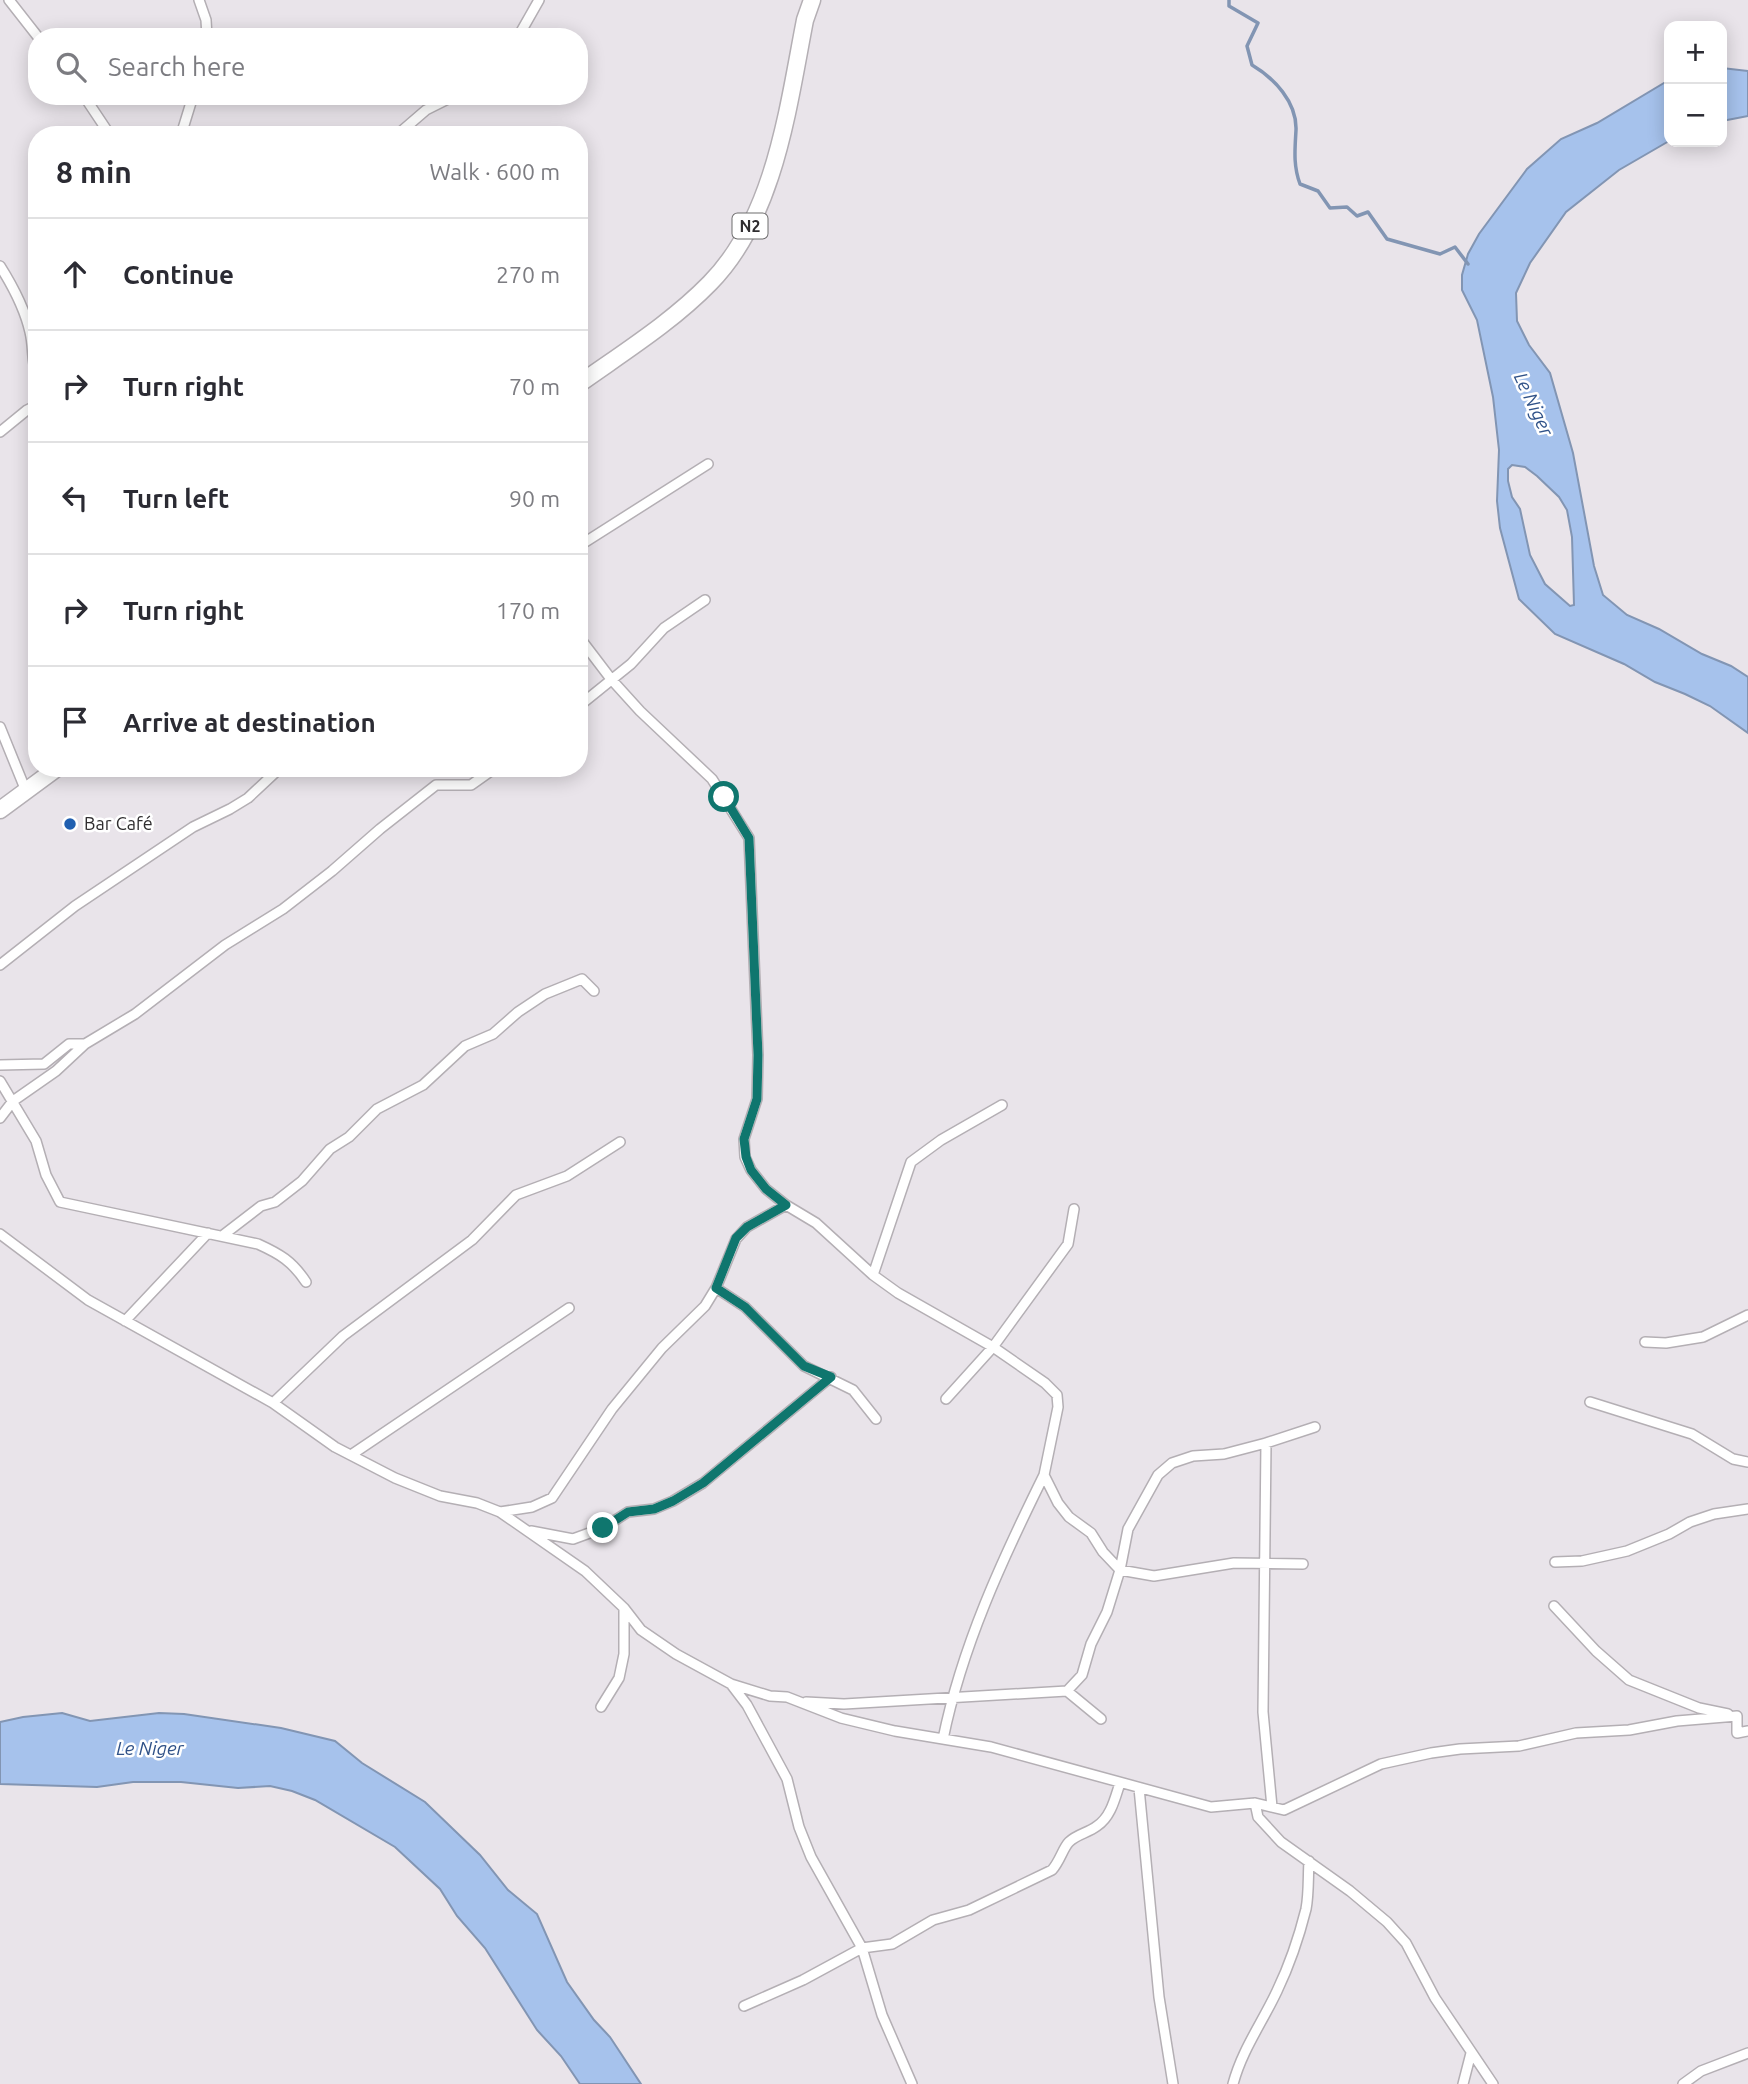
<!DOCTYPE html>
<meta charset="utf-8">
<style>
body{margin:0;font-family:Ubuntu,sans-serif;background:#f2f2f3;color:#2b2b33}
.controls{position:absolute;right:21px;top:21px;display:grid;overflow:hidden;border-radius:14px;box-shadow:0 4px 18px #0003}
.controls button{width:63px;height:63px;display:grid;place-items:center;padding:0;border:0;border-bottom:2px solid #e1e1e2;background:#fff;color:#2b2b33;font:35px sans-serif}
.stop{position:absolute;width:21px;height:21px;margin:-16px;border:5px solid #0f766e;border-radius:50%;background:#fff}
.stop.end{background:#0f766e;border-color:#fff;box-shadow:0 2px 7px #0008}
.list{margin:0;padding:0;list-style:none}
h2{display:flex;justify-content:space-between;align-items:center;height:91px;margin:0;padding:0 28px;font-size:30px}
h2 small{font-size:23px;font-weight:400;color:#7c7c81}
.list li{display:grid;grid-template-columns:46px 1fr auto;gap:21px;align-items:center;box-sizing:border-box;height:112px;padding:0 28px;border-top:2px solid #e1e1e2}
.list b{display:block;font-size:26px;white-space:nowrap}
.list em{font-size:23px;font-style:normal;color:#7c7c81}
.icon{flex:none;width:38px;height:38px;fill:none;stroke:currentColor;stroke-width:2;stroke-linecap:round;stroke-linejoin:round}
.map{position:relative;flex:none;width:1748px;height:2084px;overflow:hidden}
.search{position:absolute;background:#fff;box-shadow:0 4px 18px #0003;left:28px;top:28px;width:560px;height:77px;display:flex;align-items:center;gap:18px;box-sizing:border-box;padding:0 24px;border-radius:28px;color:#7c7c81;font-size:26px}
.panel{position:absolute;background:#fff;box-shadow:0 4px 18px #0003;left:28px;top:126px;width:560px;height:651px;border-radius:28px}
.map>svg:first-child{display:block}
.water{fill:#a6c2ec;stroke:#8295b3;stroke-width:2;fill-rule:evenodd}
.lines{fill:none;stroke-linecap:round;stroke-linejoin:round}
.stream{stroke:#8295b3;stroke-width:3.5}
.street-casing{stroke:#b4afb4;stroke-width:12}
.highway-casing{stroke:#b4afb4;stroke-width:19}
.street{stroke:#fff;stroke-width:9}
.highway{stroke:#fff;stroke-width:16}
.route{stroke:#0f766e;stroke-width:9}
.poi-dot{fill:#205fb0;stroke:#fff;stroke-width:2.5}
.labels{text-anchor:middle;stroke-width:5;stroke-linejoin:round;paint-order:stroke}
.shield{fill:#fff;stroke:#6d6c6d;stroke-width:2}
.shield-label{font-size:16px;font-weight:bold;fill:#2f2d2f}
.poi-label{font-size:18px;fill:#2f2d2f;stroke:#fff;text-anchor:start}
.water-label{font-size:19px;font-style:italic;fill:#305288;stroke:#fff}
</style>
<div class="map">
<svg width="1748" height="2084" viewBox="0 0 1748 2084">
<rect width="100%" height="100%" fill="#e9e4ea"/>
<path class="water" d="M1722,68L1748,71V116L1722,121Z
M1669,80V141L1619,170L1566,212L1530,263L1516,293L1517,321L1529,345L1550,373L1573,453L1594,566L1603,595L1627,615L1659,629L1702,654L1731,666L1748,677V733L1710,706L1685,694L1655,682L1624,664L1555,634L1519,599L1500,528L1497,501L1499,450L1493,397L1477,320L1462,290V275L1468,254L1479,234L1527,169L1561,139L1597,123ZM1512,465L1525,467L1537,476L1559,497L1567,510L1572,537L1574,605L1570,606L1545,584L1530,555L1520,509L1512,497L1508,481V469Z
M62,1713L90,1721L159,1713L184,1714L281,1728L335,1741L362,1763L425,1802L480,1855L508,1890L537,1914L567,1982L594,2020L610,2037L641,2084H580L561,2056L537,2030L485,1948L457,1916L440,1889L395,1847L315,1800L292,1791L270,1786L238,1788L181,1782H133L97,1787L0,1784V1722L23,1717Z"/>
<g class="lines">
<path class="stream" d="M1229,0V6L1258,23L1247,46L1252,65C1274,78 1297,102 1296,130C1295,149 1293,165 1300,184L1318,191L1330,208L1347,207L1357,216L1368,212L1387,239L1440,254L1455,247L1468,264"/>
<g class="street-casing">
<path id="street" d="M9,0L38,37
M199,0L206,20L207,37
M518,37L539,0
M84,96L110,135
M181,135L193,96
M397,135L426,110L454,96
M0,266C12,285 25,310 30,332C34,348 31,361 37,376
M0,432L27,410L37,405
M579,546L708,464
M579,637L611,679L640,711L712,779L749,838L758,1055L757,1099L744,1139L745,1157L751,1170L766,1189L786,1205L816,1223L873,1275L898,1293L993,1347L1045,1383L1057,1395L1058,1407L1044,1475L1058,1503L1069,1517L1091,1533L1103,1552L1120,1570L1154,1576L1234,1563L1303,1564
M579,706L631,664L664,628L705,600
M0,727L26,791
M0,965L75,906L193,827L230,809L248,798L280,768
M0,1065L44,1064L69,1044H85
M0,1081L36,1141L46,1175L60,1202L258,1244C280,1254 292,1261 306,1282
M0,1118L13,1101L56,1071L85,1044L135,1014L225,945L283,909L332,871L380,829L436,785H471L495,768
M0,1234L88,1300L273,1403L335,1447L395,1478L440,1496L477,1503L500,1512L585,1571L624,1608L641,1630L676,1654L731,1684L770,1696L787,1697L841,1718L895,1731L991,1747L1211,1807L1255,1803L1284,1810L1381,1764L1431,1753L1460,1749L1519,1746L1576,1733L1629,1730L1677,1721L1737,1716V1733L1748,1731
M222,1236L261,1206L275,1202L302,1181L330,1149L349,1137L377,1109L423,1085L465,1046L493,1034L518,1012L545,994L582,979L594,991
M873,1275L911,1162L941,1140L1002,1105
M716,1288L745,1307L804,1366L853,1390L876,1419
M125,1321L208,1233
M1645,1342L1666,1343L1703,1337L1748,1315
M946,1399L993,1347L1068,1244L1074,1209
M1590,1402L1692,1434L1733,1459L1748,1462
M273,1403L343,1336L472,1240L516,1195L567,1176L620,1142
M1266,1443L1263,1712L1272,1807
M351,1455L569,1308
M500,1512L532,1507L552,1498L612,1409L662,1348L705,1306L716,1288L736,1239L747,1227L786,1205
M531,1531L573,1539L603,1528L628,1512L654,1509L673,1501L703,1483L831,1377
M1555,1562L1582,1561L1627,1551L1669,1534L1690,1522L1714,1514L1748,1509
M1554,1606L1596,1651L1629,1680L1699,1708L1728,1714
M731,1684L747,1705L787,1779L799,1827L811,1857L862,1948L882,2015L912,2084
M1067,1691L1082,1675L1091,1644L1107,1612L1120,1570L1128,1529L1158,1475L1172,1463L1193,1456L1224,1454L1266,1443L1315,1427
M806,1702L844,1704L1067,1691L1101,1719
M601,1707L619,1678L624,1654V1608
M943,1739C962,1646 1002,1560 1044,1475
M1139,1788L1159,1997L1173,2084
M1255,1803L1258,1817L1281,1842L1350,1891L1387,1922L1406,1943L1435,1998L1493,2084
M744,2006L803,1980L862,1948L892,1944L933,1920L969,1910L1052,1870C1060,1861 1063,1848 1069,1842C1077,1834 1088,1833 1097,1826C1111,1817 1115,1798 1120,1783
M1233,2084C1242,2050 1262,2023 1277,1991C1289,1966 1299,1937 1306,1909C1309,1894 1308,1876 1309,1861
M1463,2084L1471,2053
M1683,2084L1701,2071L1748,2053"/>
</g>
<g class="highway-casing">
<path id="highway" d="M579,384C624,352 672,322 710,283C775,217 788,107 805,20L812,0
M0,810L57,768"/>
</g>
<use href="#street" class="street"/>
<use href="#highway" class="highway"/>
</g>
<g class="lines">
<path class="route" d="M603,1528L628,1512L654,1509L673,1501L703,1483L831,1377L804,1366L745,1307L716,1288L736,1238L747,1227L786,1205L766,1189L751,1170L746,1157L744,1139L757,1099L758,1055L749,838L724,797"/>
</g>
<circle class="poi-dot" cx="70" cy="824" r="7"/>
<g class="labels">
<rect class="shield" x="732.5" y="213.5" width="35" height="25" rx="5"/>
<g class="shield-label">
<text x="750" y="232">N2</text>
</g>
<g class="poi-label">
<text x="84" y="830">Bar Café</text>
</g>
<g class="water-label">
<text transform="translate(1534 404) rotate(65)" y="7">Le Niger</text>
<text x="150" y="1755">Le Niger</text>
</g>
</g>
</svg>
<div class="controls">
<button>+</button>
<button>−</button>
</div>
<div class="stop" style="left:724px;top:797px"></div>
<div class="stop end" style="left:603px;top:1528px"></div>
<div class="search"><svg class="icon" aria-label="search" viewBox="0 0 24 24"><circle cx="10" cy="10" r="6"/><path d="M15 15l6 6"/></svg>Search here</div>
<section class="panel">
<h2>8 min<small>Walk · 600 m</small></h2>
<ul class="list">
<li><svg class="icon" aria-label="ahead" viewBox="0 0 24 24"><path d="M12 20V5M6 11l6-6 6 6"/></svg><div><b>Continue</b></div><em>270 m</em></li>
<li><svg class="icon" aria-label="right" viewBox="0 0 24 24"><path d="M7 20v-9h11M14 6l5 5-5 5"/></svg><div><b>Turn right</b></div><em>70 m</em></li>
<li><svg class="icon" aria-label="left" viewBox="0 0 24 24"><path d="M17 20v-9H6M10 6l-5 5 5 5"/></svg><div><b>Turn left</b></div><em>90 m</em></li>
<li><svg class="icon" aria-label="right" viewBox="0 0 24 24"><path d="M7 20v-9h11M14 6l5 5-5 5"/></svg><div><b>Turn right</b></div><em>170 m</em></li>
<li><svg class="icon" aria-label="arrive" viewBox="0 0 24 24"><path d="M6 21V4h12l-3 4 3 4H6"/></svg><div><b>Arrive at destination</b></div></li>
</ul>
</section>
</div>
